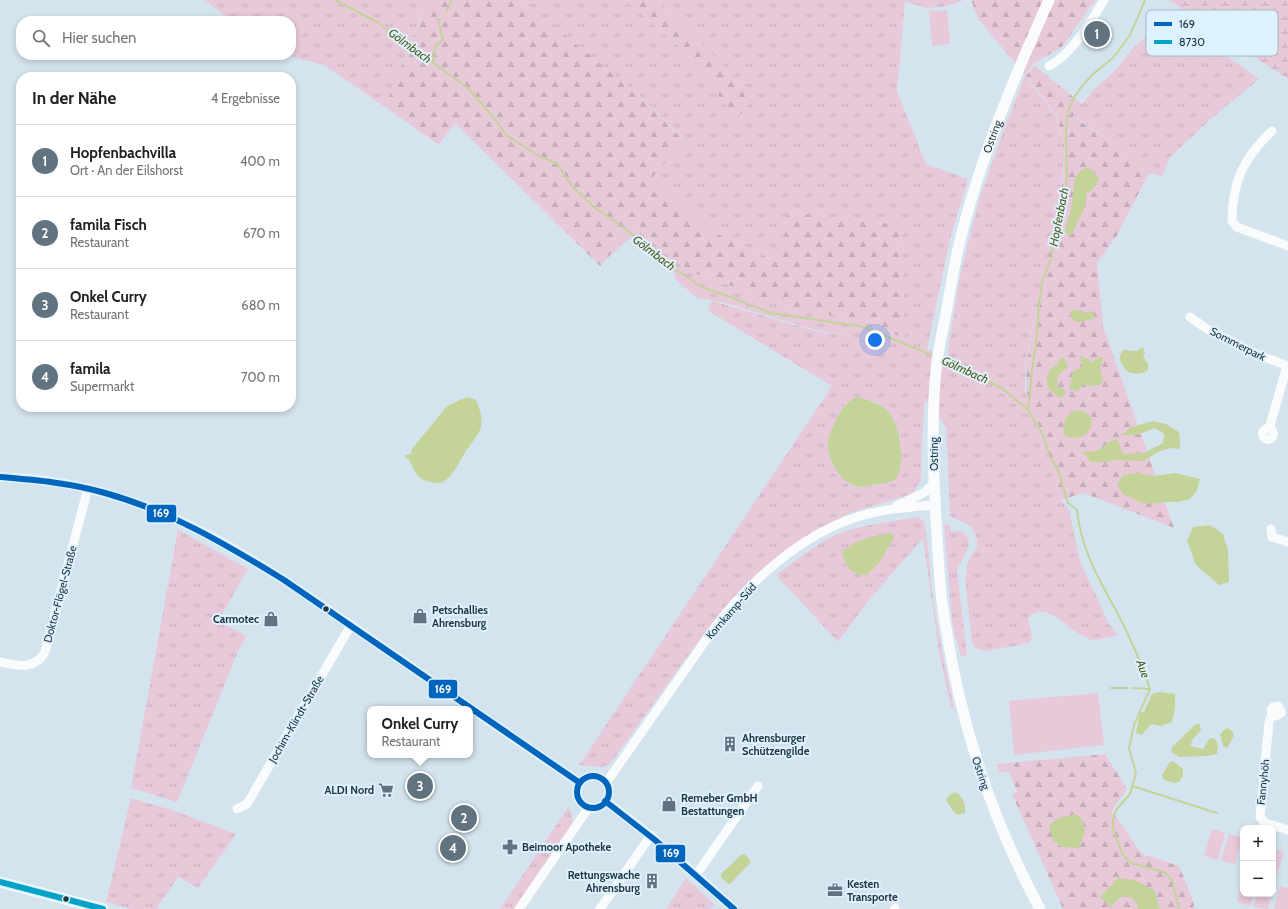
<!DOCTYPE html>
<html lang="de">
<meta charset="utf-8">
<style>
body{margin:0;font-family:Cabin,sans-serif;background:#f2f2f2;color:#202124}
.controls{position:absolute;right:12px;bottom:12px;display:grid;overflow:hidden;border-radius:8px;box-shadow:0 2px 6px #0003}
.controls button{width:36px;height:36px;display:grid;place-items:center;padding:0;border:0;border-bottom:1px solid #e0e0e0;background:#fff;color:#202124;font:20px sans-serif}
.you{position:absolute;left:875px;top:340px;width:14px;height:14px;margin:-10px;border:3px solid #fff;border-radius:50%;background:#1a73e8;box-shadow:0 0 0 6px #1a73e833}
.badge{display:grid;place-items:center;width:26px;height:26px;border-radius:50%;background:#60737e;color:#fff;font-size:13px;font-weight:700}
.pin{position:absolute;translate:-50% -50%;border:2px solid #fff;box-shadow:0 1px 4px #0006}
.popup{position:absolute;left:367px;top:706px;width:106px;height:52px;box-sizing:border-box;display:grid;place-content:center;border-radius:8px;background:#fff;filter:drop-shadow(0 1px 3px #0005);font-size:13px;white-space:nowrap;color:#757577}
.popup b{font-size:15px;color:#202124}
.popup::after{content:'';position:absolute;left:50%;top:100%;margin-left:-8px;border:8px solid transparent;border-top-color:#fff}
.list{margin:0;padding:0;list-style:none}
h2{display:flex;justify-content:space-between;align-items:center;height:52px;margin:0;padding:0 16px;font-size:17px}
h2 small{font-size:13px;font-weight:400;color:#757577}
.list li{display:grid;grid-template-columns:26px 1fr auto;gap:12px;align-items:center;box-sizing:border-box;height:72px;padding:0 16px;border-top:1px solid #e0e0e0}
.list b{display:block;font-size:15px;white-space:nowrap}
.list p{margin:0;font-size:13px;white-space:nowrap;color:#757577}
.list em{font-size:13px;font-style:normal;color:#757577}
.icon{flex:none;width:22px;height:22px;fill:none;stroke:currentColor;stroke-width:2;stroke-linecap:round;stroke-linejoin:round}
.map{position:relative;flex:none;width:1288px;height:909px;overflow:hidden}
.search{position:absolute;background:#fff;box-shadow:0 2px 6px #0003;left:16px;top:16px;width:280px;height:44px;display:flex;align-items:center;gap:10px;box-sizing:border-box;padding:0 14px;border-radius:16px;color:#757577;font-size:15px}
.panel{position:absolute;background:#fff;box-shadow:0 2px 6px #0003;left:16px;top:72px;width:280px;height:340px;border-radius:16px}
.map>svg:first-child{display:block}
.grass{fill:url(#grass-tufts);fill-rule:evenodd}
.forest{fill:url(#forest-firs)}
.wetland{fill:url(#wetland-marsh)}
.pitch{fill:#e7c9da}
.water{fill:#c4d398}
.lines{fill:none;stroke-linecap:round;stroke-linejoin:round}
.stream{stroke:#c4d398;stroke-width:2}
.minor{stroke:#f9fbfc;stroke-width:9}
.major{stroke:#f9fbfc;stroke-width:11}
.bus-1-casing{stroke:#def2fe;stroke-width:9}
.bus-2-casing{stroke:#def2fe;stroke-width:9}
.bus-1{stroke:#0065bd;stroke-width:6}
.bus-2{stroke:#02a3c7;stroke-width:6}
.bus-dot{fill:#223642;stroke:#def2fe;stroke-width:1.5}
.labels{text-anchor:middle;stroke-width:4;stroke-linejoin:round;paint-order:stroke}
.street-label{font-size:11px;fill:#223642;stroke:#def2fe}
.poi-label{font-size:11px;font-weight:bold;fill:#223642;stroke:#def2fe;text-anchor:start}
.water-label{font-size:12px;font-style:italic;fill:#515a19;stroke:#def2fe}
.key{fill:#def2fe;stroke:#a6bac6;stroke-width:1}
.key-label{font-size:11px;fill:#223642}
.line-badge{stroke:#def2fe;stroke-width:1.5}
.badge-label{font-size:11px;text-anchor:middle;font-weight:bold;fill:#fff}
</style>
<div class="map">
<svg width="1288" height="909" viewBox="0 0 1288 909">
<defs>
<pattern id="grass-tufts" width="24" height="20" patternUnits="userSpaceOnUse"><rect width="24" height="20" fill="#e7c9da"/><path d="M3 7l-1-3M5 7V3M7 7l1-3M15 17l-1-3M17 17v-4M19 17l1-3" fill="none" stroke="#c6adbc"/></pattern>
<pattern id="forest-firs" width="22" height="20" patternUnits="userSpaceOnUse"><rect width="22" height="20" fill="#e7c9da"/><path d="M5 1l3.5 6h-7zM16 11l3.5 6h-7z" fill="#c6adbc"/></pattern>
<pattern id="wetland-marsh" width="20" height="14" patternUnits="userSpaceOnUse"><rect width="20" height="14" fill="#e7c9da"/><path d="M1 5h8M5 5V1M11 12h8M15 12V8" fill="none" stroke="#c6adbc"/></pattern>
</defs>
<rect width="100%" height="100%" fill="#d4e4ee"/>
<path class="grass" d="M205,0H425L427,1L385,107L324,65L285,55H291V21H231Z
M521,0H625L677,44L707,79L755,97L657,0H964L947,6L928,8L905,2L897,91L926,164L968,179L950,239L927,349L947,357L959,280L979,200L1004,129L1025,76L1056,116L1065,147L1062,177L1053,237L1037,302L1025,368V391L1030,401L1043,436L1061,500L1069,510L1080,561L1108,622L1118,635C1110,637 1098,641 1090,639C1072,635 1046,597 1028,618C1029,627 1035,636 1029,643L986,651L977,649L972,644L965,578L968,562L977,546V539L972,528L967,524L950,516L946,427L925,399L922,440L921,481L915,488V493L850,513L817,530L797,543L726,607L705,632L610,764L602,767L579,765L832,386L707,310L712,301L819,332L851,336L816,330L725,303L697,298L676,280L674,272L632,237L613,253L600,266L635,227L691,272L798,309L869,322L904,339L901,225L787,212L781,264L711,231L649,180L684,140L639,95ZM868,401L876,402L898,434L901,461L885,483C876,485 866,488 857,487C852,486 846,480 842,477C818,455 831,425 846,403Z
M1167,13L1259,79L1214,116L1170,157L1162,176L1149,173L1128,159L1117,144L1098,133L1073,115L1095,88L1114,72L1133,48L1142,40Z
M918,517L924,521C929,546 929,571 933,597C938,634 946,671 954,708H951L939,651L923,538L869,600L838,642L776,575C795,561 814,545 836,535C861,524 891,522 918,517ZM894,538L879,563L867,575C856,575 853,572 845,563Z
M944,525H949L951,531H959L964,533L968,538L969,544L967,551L957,570L967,655L961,657L952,621Z
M178,530L248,569L218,621L246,636L237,654L177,802L131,788Z
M131,798L175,811L236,834L198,888L178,877L156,909H132L106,902Z
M569,806L573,821L560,844L514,909H500Z
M686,878L715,905L709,909H666Z"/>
<path class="forest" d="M425,0H521L639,95L684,141L650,180L711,231L781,264L787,212L901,225L905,339L869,322L798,309L691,272L635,227L600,266L455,123L439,145L385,107L427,2Z
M625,0H657L755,97L736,120L707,79L677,44Z
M971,0H1095L1062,47L1033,64L1025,75L979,20Z
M1034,65L1082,104L1073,116L1097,133L1117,144L1128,159L1149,173L1116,237L1097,263L1103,326L1174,528L1083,493L1061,500L1043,436L1027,393L1026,368L1037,302L1057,215L1063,177L1065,147L1057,116L1026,76Z
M1105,754L1127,789L1112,811L1142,854L1179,866L1192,897L1195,909H1160L1154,890L1118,878L1100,897H1131L1138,906V909H1063L1012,794L1017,792L1009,771L1000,773L997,764Z"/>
<path class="wetland" d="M1169,0H1288V79Z"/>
<path class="pitch" d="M947,10L950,44L932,46L929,11Z
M1098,693L1104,745L1014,755L1009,701Z
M1212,829L1225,833L1218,860L1204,856Z
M1229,834L1242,838L1235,864L1221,861Z
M1273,849L1284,852L1276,878H1273Z
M1243,880V894H1254L1250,906L1237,902Z
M1280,886L1288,888V909H1274Z
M1257,894H1272L1268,909L1253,907Z"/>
<path class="water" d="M1089,167L1099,178L1096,186L1087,193L1085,207L1071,236L1064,232L1071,209L1075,178L1081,170Z
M1073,310H1080L1085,313L1090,311L1093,313L1095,318L1080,322H1075L1070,315Z
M1141,348H1143L1145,353L1143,357L1148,364V370C1142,375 1135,374 1128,372C1121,364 1116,358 1124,350L1137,351Z
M1080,355L1093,362L1100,356L1103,358L1100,368L1103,381L1098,386L1083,385L1077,391L1069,389C1074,378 1067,372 1082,367Z
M1061,358H1063L1067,363L1068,367C1060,373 1055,377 1058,387L1064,389L1065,393L1064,396L1059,398C1056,395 1052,392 1049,389C1044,380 1049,368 1058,364Z
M469,397L476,400C489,430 477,433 463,456C459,462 456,470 451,475C449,478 444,481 441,483C420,482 417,478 409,459L405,458V455L411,454L412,449L447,406L462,399Z
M858,397C870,401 881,403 890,414C899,424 908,471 894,480C889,483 881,484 874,485C868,486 862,488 856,486C840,482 827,459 828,443C829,434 833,426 837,418C843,407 847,401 858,397Z
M1076,410C1106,413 1088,448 1064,435C1063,424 1065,413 1076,410Z
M1153,421L1166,424L1179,432L1180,441V449L1170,448L1160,451L1143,461L1112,460L1111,462H1090L1086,455L1081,451C1100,455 1101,444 1117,439L1123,454L1144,453L1163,443L1164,434L1155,428L1137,435H1121L1130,428Z
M1137,473L1154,476L1175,473L1200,479L1197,490L1190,499L1178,502H1165L1151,504L1140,502L1123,494L1117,485L1123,475Z
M1210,525L1223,534L1228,550L1229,582L1219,585L1196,565L1187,541L1193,527Z
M890,533L894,535V538L879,563L867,575C852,576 846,567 842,553C854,539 873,537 890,533Z
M1159,692L1175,694V708L1172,722L1161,726L1151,724L1142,735L1136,733L1140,712H1144L1152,694Z
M1196,724H1200L1201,730L1193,739L1190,746L1203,749L1209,739L1214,738L1218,744L1217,754L1207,756L1179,757L1171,752L1172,747Z
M1228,728L1232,731L1234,736L1227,748L1223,746L1220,735L1224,730Z
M1173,761L1183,769V776L1179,782L1174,783L1164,780L1162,775L1169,763Z
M955,792C963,796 966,805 965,813L957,815L953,811L946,800L949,795Z
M1076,814L1082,819L1085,831L1079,848L1062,847L1053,841L1049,826L1056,819Z
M744,854L748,857L751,862L731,883L728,884L721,877V874L741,855Z
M1118,878L1134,880L1154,890L1160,909H1138V906L1131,897H1120L1111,907L1100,897Z"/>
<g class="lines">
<path class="stream" d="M335,0L377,22L469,89L495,119L506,135L537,155L557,164L571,185L595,208L616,222L650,248L673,268L702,287L733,298L771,313L864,327L934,356
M446,12L452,0
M433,63L436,45L443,40L438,20L440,19
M942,359L966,369L1003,389L1028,410L1043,435L1049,454L1058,470L1068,503L1077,510C1082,557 1104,586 1124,626C1134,647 1143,667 1150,689L1134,725L1129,748L1136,773L1130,794L1116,810L1113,819V829L1123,855L1131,863L1164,872L1172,880L1179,909
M1028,410L1033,363L1036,345L1039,305L1042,282L1052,256L1053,236L1065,193L1067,176L1066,131L1068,111L1075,96L1083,85L1093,74L1113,58L1130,35L1145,0
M1111,688H1128
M1133,688L1150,689
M1132,786L1217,813"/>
<path class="minor" d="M1049,66C1072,55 1091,21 1104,0
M1272,131C1244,157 1232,182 1232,221L1237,227L1288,246
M1190,317L1207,329L1256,354L1288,366
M1262.5 434a5.5 5.5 0 1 1 11 0a5.5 5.5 0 1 1-11 0Z
M1269,429L1287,366
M0,477C149,481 253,558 371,639C440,687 510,736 580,783
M896,506L925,492L934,483
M1271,529L1272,537L1288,542
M0,662C17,666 35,670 45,652L88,488
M1272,715L1276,716L1281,713V711L1278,706L1273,707L1271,710L1272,715L1269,722L1260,817L1265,823L1288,830
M577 792a16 16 0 1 1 32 0a16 16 0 1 1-32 0Z
M606,783L715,627C749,582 800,536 854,518C881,509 908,507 935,505
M605,801C651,834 692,871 734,909
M237,809L247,804L351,625
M696,875L758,786
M519,909L589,807
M600,909L651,835
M894,909L895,908"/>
<g class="major">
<path d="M0,882L103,909"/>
<path id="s1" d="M1040,909C992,820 960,722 945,622C939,588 938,553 936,518C933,466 931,413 937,361C939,347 942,333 945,319C949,296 953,272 958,249C978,163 1013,80 1049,0"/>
</g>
<g class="bus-1-casing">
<path id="bus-1" d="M0,477C35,480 71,483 105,493C170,511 227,545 284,580L580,783
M577 792a16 16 0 1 1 32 0a16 16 0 1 1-32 0Z
M605,801L655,840L734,909"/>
</g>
<g class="bus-2-casing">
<path id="bus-2" d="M0,882L103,909"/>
</g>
<use href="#bus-1" class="bus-1"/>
<use href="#bus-2" class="bus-2"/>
</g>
<defs>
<g id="shop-bare" transform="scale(1.2)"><path d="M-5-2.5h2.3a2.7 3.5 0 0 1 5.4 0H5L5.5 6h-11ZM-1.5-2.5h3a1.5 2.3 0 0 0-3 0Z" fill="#60737e" stroke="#def2fe" stroke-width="2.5" paint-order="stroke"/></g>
<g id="building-bare" transform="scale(1.2)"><path d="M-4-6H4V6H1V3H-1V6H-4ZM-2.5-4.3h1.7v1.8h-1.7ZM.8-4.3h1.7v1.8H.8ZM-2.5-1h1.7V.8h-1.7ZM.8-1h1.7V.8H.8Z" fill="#60737e" stroke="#def2fe" stroke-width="2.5" paint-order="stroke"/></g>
<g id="supermarket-bare" transform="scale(1.2)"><path d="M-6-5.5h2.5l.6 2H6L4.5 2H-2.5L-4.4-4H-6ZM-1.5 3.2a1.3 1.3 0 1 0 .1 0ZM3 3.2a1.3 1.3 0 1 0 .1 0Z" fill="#60737e" stroke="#def2fe" stroke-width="2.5" paint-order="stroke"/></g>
<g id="pharmacy-bare" transform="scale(1.2)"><path d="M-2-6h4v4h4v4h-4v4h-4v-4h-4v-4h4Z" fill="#60737e" stroke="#def2fe" stroke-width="2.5" paint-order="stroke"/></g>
<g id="office-bare" transform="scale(1.2)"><path d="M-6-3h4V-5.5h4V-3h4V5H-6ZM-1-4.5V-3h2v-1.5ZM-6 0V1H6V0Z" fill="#60737e" stroke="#def2fe" stroke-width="2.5" paint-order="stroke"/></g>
</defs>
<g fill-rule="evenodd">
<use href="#shop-bare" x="420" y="616"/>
<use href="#shop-bare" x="271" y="619"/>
<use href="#building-bare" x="730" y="744"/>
<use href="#supermarket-bare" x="386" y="790"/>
<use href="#shop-bare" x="669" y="804"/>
<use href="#pharmacy-bare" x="510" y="847"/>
<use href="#building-bare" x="652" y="881"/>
<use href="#office-bare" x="835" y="890"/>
</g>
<g class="bus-dot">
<circle cx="326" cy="609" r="3.5"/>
<circle cx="66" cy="899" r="3.5"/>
</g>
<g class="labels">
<g class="street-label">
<text dy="4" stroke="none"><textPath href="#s1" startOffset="797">Ostring</textPath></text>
<text transform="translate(1238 344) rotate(27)" y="4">Sommerpark</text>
<text transform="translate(934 454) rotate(-90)" y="4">Ostring</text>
<text transform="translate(60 594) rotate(-75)" y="4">Doktor-Flögel-Straße</text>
<text transform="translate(731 611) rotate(-49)" y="4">Kornkamp-Süd</text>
<text transform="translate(296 719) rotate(-60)" y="4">Jochim-Klindt-Straße</text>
<text transform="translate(981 773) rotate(71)" y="4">Ostring</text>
<text transform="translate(1263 782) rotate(-84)" y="4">Fannyhöh</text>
</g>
<g class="poi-label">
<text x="432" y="614">Petschallies<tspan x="432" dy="13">Ahrensburg</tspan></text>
<text x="259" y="623" text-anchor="end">Carmotec</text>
<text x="742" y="742">Ahrensburger<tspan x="742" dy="13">Schützengilde</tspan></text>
<text x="374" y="794" text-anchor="end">ALDI Nord</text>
<text x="681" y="802">Remeber GmbH<tspan x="681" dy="13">Bestattungen</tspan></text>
<text x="522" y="851">Beimoor Apotheke</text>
<text x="640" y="879" text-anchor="end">Rettungswache<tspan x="640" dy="13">Ahrensburg</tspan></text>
<text x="847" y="888">Kesten<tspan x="847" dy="13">Transporte</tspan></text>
</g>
<g class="water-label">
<text transform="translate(410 46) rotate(36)" y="4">Gölmbach</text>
<text transform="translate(1059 217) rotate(-79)" y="4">Hopfenbach</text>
<text transform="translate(654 253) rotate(37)" y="4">Gölmbach</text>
<text transform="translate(965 370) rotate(24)" y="4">Gölmbach</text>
<text transform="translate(1143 669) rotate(70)" y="4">Aue</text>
</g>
</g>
<rect x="1146" y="10" width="132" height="46" rx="6" class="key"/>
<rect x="1154" y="22" width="18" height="4" fill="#0065bd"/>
<rect x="1154" y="40" width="18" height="4" fill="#02a3c7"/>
<g class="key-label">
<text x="1179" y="28">169</text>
<text x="1179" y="46">8730</text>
</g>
<g class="line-badge">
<rect x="146" y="504" width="31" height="19" rx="4" fill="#0065bd"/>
<rect x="428" y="679" width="30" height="20" rx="4" fill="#0065bd"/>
<rect x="655" y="844" width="31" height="19" rx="4" fill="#0065bd"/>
</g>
<g class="badge-label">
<text x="161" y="517">169</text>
<text x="443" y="693">169</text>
<text x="671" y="857">169</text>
</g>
</svg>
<div class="controls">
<button>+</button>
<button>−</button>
</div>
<div class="you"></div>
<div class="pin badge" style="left:1097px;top:34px">1</div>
<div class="pin badge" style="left:464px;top:818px">2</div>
<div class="pin badge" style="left:420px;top:786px">3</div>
<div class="popup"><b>Onkel Curry</b>Restaurant</div>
<div class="pin badge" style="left:453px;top:848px">4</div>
<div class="search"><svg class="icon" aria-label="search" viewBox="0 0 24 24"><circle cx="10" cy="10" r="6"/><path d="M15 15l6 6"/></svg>Hier suchen</div>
<section class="panel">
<h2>In der Nähe<small>4 Ergebnisse</small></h2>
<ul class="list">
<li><span class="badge">1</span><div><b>Hopfenbachvilla</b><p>Ort · An der Eilshorst</p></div><em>400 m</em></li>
<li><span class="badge">2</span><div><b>famila Fisch</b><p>Restaurant</p></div><em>670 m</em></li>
<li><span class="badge">3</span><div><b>Onkel Curry</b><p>Restaurant</p></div><em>680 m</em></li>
<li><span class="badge">4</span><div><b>famila</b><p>Supermarkt</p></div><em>700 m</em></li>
</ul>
</section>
</div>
